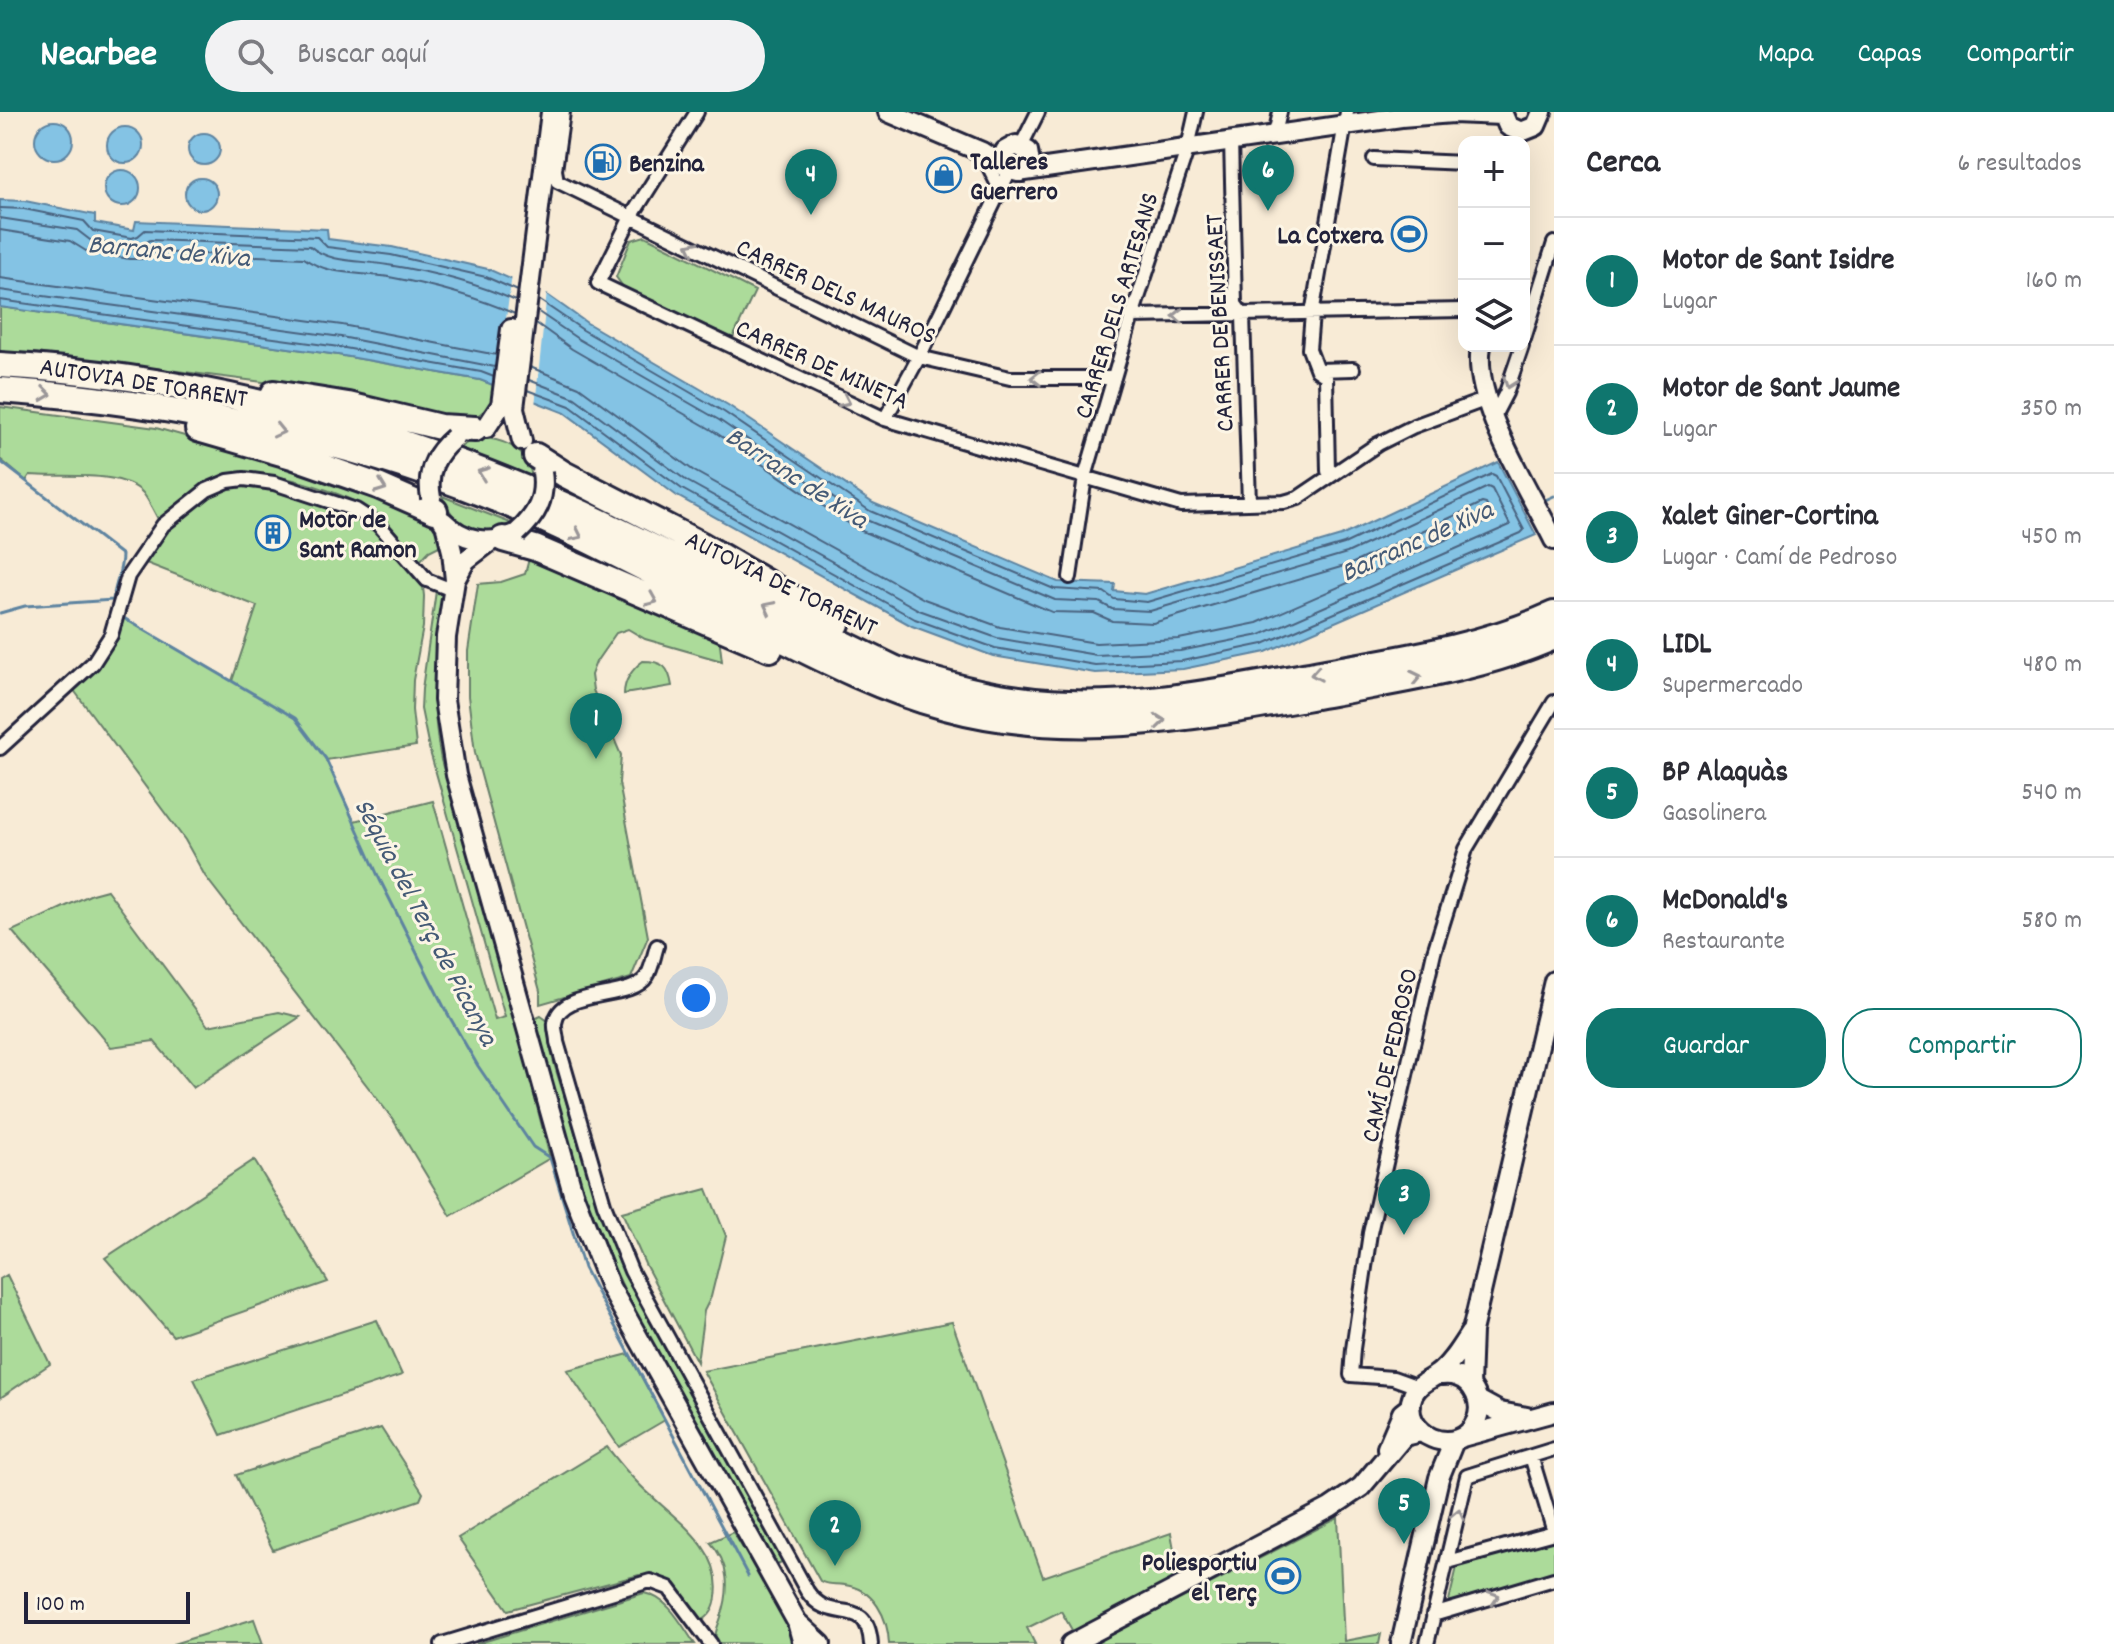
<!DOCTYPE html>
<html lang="es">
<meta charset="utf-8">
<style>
body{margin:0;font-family:Dekko,sans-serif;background:#f2f2f3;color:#2b2b33}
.controls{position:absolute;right:24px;top:24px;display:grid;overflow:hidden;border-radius:16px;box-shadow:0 8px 32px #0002}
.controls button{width:72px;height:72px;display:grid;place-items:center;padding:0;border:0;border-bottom:2px solid #e1e1e2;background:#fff;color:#2b2b33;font:40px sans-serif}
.scale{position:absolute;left:24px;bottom:20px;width:166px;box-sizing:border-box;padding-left:8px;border:4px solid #22223b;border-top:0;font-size:22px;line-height:28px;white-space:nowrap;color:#22223b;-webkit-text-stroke:6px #fcf5e5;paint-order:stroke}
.you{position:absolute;left:696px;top:886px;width:28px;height:28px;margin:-20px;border:6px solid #fff;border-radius:50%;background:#1a73e8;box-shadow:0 0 0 12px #1a73e833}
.badge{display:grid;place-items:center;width:52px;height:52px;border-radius:50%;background:#0f766e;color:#fff;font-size:26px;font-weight:700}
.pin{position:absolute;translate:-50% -66px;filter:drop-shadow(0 2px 4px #0008)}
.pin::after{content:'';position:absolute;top:42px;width:28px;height:24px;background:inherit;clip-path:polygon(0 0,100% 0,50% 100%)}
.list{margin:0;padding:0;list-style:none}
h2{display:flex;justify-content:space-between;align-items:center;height:104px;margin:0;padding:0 32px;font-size:34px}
h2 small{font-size:26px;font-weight:400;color:#7c7c81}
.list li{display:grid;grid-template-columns:52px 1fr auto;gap:24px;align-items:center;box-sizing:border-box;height:128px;padding:0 32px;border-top:2px solid #e1e1e2}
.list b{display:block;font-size:30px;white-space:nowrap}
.list p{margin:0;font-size:26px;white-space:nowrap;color:#7c7c81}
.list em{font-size:26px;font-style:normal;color:#7c7c81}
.actions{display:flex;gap:16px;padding:24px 32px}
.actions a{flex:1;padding:18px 0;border:2px solid #0f766e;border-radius:32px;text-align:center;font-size:28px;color:#0f766e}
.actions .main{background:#0f766e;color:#fff}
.icon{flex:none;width:44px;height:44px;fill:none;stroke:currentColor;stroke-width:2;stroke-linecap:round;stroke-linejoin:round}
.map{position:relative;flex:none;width:1554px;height:1532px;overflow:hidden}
header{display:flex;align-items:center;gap:48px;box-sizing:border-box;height:112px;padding:0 40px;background:#0f766e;color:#fff}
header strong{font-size:38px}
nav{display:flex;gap:44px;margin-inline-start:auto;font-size:28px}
.search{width:560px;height:72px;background:#f2f2f3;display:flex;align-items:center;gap:20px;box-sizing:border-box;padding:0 28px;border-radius:44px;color:#7c7c81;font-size:30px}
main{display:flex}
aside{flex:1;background:#fff}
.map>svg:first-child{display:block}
.green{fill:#acdb9a;stroke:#677e6a;stroke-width:2}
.water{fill:#84c3e4;stroke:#5d83a0;stroke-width:2}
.pier{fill:#f8ebd6}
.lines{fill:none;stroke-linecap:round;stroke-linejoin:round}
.shore{stroke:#49627f;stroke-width:2}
.stream{stroke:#5d83a0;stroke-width:3}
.street-casing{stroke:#22223b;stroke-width:18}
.secondary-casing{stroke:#22223b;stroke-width:24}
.highway-casing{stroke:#22223b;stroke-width:30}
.street{stroke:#fcf5e5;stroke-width:12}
.secondary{stroke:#fcf5e5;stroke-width:18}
.highway{stroke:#fcf5e5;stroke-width:24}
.secondary-bridge-casing{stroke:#22223b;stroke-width:24;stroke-linecap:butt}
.secondary-bridge{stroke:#fcf5e5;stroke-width:18}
.oneway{stroke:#9a9698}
.labels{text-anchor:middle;stroke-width:6;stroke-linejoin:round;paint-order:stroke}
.poi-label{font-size:26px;font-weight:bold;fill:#22223b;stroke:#fcf5e5;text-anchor:start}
.street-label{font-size:26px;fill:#22223b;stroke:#fcf5e5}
.water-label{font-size:28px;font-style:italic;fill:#445a76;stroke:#fcf5e5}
</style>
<header>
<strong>Nearbee</strong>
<div class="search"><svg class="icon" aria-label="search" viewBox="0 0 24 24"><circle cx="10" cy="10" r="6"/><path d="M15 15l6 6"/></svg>Buscar aquí</div>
<nav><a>Mapa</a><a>Capas</a><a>Compartir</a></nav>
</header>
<main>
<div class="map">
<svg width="1554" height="1532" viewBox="0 0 1554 1532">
<rect width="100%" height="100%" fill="#f8ebd6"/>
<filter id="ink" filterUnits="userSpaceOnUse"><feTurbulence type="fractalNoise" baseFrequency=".0125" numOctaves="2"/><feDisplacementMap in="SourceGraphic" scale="16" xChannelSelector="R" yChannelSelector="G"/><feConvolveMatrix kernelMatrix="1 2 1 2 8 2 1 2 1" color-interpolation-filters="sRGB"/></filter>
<g filter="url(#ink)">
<path class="green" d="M645,124L755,179L733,226L624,176L616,165L631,128Z
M0,195L338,243L480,268L497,274L494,291L472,308L453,310L279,272L35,241L0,240Z
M0,295L156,316L342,368L427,402L443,432L429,439L419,450C408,436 397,419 383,407C353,381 257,350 220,366C197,375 178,394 159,409C154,400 149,389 143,381C121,357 61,366 30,363L26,369L0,347Z
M486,326C510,329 528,341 532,365L457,337L467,331Z
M256,371L349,401L374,415L416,464L423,475L424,484L423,515L413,568L412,598L416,634L326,648L354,709L433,689L495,908L505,905L429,636L421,597L422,577L436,479L443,480C434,538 430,591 441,648L514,903L550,1046L451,1104L392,1006L205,764L185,728L73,577C101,553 112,541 120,504L232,569L257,494L146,451L171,414L205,387L222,375Z
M442,384L513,412C483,429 454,415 442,384Z
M530,443L719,525L722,549L645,527L628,517L616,521L596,550L591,563L593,578L621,643L619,671L648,825L631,866L540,892V879L475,641L468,584V539L478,472L501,470L525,462Z
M643,549C663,549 669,555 672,574L624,582C624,569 632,557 643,549Z
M107,778L208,914L279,900L300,905L193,976L154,929L111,935L12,819L92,782Z
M541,904L548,909C547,937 559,966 567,993C587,1061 607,1126 638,1189L784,1449L775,1453L636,1202L612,1152L578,1063L534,907Z
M254,1048L328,1170L173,1224L105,1146Z
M707,1077L726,1124L711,1185L704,1199L697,1250L645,1152L622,1100Z
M7,1163L50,1252L0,1286V1167Z
M377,1208L402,1263L221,1323L194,1267Z
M952,1210L1043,1465L1171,1421L1180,1470L1076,1525L1061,1499L1027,1516L1035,1532H889C888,1505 874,1477 845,1473C835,1471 829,1474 820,1469L703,1259Z
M629,1242L665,1308L619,1335L567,1258Z
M381,1316L423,1381L420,1388L273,1438L236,1363Z
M607,1335C616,1346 625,1358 635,1368C666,1402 724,1432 716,1485C715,1496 711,1504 701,1509L670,1468L639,1463L508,1498L458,1426Z
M1338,1406L1344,1529L1381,1522L1379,1532H1093Z
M733,1420L783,1502L798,1532L716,1531C714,1520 718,1515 721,1505C730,1479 730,1451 710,1430Z
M1554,1426V1460L1448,1493L1457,1455Z
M644,1481C669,1486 681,1512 695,1532H476Z
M254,1507L263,1532H173Z"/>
<path class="water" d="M35 28a19 19 0 1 1 38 0a19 19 0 1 1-38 0Z
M107 33a18 18 0 1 1 36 0a18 18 0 1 1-36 0Z
M188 37a16 16 0 1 1 32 0a16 16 0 1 1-32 0Z
M104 76a18 18 0 1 1 36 0a18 18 0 1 1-36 0Z
M185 82a16 16 0 1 1 32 0a16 16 0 1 1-32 0Z
M0,88L25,89L95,103V111L134,118L136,109L327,117L328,127L392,135L488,157L549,184L587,211L728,293L873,391L1058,470L1115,472L1114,479L1145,482L1341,424L1498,350L1536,423L1266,540L1183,557L1095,561L993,544L912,514L677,384L565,301L480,268L338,243L0,195Z"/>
<path class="pier" d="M512,163L547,179L535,294L496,279Z"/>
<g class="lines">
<path class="shore" d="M0,96L24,97L84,109L93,119L132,126L138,124L145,118L317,125L327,135L391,143L486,165L518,179
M0,106L77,118L90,128L130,136L140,134L150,128L310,134C330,152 363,148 388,153C432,160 476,171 516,189
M0,118L70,129L86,139L129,147H141L155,140L304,146C328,164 360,160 389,165C432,173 474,184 515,202
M0,166L342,213L497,243
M0,178L341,225L495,255
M0,188L339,235L481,260L494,265
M530,255L579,275L694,359L924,487L1000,515L1096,531L1179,527L1257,511L1493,407L1486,392L1482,391L1351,452L1153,511L1112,509L1094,501L1052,500L857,417L712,318L572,237L536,211
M529,268L575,286L687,369L919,498L997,526L1096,543L1180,539L1260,523L1510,413L1492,377L1488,375L1347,441L1150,499L1112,497L1099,490L1055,488L864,407L719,308L578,227L537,199
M527,278L570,294L682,377L915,507L995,536L1095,553L1182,549L1263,532L1521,421L1524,418L1496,364L1492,362L1344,432L1147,490L1114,487L1104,480L1054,477L870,399L724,300L583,218L539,188"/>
<path class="stream" d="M0,349L122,443C122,459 115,472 113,488L25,494L0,501
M1543,389L1554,384
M122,505L295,606L326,647L379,766L445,897L478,954L533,1035L550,1046L584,1156L748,1464"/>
<g class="street-casing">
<path id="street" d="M563,0L555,58L557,69L919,245L1010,266H1114
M697,0L631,105L598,171L885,307L1181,393L1284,390L1298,386L1378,332L1414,314L1487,287
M1275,22L1280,0
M1231,28L1235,192L1243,203L1249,391
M1021,34L1038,0
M983,43L1001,79
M1374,47L1464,51
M1132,204L1464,198
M1524,227L1554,131
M1317,258L1353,257
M1493,306L1506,281L1522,234
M885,307L919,245L1010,58
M1328,359L1326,264L1317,258L1309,237L1312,202L1347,0
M1070,465L1085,365L1132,204L1188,35L1196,0
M0,636L93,551L111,523L128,464L163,413L207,378L228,369L244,367L274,371L356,398L379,413L427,468L452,478
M657,834C654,843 652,856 647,864C631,890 560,875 555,911C554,916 557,924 557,930L604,1092L631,1159L807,1479C831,1516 867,1480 871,1532
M1418,1275L1393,1266L1351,1263L1353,1237L1370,1121L1434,840L1466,737L1554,590
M1531,1344L1554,1420
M1447,1450L1554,1421
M1433,1503L1554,1467
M442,1532L650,1469L669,1476L711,1532
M1427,1532L1467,1364L1554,1337"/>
</g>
<g class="secondary-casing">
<path id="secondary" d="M888,0L982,40L1010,58L1018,60L1401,5L1453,1L1502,3
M1502,0L1508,14L1521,20L1536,14L1542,0
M1005,39L1016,33L1028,39L1030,51L1022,60
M1481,234C1471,289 1529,377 1554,428
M486,316L501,293L511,217
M522,329L514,296L551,0
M443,409C463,429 489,434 514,422
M445,411L452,439L455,468L446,525L444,588L456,663L573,1081L610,1175L797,1510L803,1532
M455,468L466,448L491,429
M1438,1263C1443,1263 1451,1262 1456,1264C1474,1270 1484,1292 1476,1309C1459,1349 1397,1323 1413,1283C1419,1270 1431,1268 1440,1260C1453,1249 1461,1235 1470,1221
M1470,1273L1472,1219L1554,869
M1478,1288L1500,1300L1527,1305
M1462,1325L1554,1300
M1387,1336L1402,1301L1411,1294
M797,1510L821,1532
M1071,1532L1330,1396L1361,1375L1404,1324L1421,1320
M1401,1532L1439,1366L1454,1329"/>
</g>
<g class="highway-casing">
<path id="highway" d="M0,253C200,264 400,318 582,401C688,450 790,507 896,557C936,570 977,582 1019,587C1125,602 1233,576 1337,558C1411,545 1486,533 1554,502
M0,278C196,292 398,336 575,422C641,454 706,488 772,522C827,550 885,579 945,595C1077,631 1202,604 1333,581C1407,567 1484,556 1554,525
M274,281L348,293L440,315L475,317
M198,317L292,344L378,374L435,399
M536,344L564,362L700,432L837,512
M503,427L535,436L770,537"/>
</g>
<use href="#street" class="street"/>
<use href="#secondary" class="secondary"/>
<use href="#highway" class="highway"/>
<g class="secondary-bridge-casing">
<path id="secondary-bridge" d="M431,386C426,360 435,342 454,326
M517,421C537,403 546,386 542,360"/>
</g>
<use href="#secondary-bridge" class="secondary-bridge"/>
</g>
<defs><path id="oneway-chevron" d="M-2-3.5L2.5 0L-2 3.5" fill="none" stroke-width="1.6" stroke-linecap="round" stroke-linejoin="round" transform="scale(2)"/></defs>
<g class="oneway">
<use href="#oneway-chevron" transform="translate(692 135) rotate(-154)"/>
<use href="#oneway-chevron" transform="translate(1178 204) rotate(179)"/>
<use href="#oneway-chevron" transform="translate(1036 266) rotate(-180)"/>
<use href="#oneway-chevron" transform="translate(1509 271) rotate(110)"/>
<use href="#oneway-chevron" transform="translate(46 282) rotate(7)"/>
<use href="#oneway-chevron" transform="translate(845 289) rotate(25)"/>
<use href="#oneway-chevron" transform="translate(279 319) rotate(13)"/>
<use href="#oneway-chevron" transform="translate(483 361) rotate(-159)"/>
<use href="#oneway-chevron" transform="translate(381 375) rotate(21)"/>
<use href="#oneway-chevron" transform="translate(577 423) rotate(26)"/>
<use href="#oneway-chevron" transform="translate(652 488) rotate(23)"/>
<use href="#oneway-chevron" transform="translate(769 495) rotate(-153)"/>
<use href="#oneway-chevron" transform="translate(1316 562) rotate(170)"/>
<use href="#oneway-chevron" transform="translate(1416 565) rotate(-12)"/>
<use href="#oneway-chevron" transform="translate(1160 609) rotate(-6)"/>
<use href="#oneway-chevron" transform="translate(1458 1402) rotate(-77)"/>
<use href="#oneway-chevron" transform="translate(1494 1485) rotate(-17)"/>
</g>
</g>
<defs>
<g id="fuel-ring" transform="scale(1.8)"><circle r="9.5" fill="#fcf5e5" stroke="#1f6fb2" stroke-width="1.5"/><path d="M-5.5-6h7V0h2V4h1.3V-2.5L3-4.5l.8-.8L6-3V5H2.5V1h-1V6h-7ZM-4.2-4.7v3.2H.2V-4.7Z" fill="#1f6fb2"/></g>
<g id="shop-ring" transform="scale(1.8)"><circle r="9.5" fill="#fcf5e5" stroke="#1f6fb2" stroke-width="1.5"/><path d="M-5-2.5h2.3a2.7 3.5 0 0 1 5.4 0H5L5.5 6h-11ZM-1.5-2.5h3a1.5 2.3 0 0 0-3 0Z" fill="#1f6fb2"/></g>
<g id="stadium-ring" transform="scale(1.8)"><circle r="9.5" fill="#fcf5e5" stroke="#1f6fb2" stroke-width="1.5"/><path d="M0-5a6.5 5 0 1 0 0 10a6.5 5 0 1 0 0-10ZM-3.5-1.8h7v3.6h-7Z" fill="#1f6fb2"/></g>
<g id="building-ring" transform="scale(1.8)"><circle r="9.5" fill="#fcf5e5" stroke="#1f6fb2" stroke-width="1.5"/><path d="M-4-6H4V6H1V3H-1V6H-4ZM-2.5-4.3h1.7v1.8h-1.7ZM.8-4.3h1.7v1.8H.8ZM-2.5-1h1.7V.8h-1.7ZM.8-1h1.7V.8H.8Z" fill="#1f6fb2"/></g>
</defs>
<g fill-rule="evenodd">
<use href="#fuel-ring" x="603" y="50"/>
<use href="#shop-ring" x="944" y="63"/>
<use href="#stadium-ring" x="1409" y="122"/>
<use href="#building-ring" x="273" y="421"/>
<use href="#stadium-ring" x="1283" y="1464"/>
</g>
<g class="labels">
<g class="poi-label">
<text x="970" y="57">Talleres<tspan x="970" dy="30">Guerrero</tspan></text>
<text x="629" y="59">Benzina</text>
<text x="1383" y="131" text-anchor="end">La Cotxera</text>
<text x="299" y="415">Motor de<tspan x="299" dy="30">Sant Ramon</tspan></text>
<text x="1257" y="1458" text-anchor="end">Poliesportiu<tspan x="1257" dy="30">el Terç</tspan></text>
</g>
<g class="street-label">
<text transform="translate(837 178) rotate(25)" y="9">CARRER DELS MAUROS</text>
<text transform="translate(1115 193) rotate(-73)" y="9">CARRER DELS ARTESANS</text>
<text transform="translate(1218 211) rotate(-93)" y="9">CARRER DE BENISSAET</text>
<text transform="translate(823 251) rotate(24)" y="9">CARRER DE MINETA</text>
<text transform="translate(144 269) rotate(9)" y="9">AUTOVIA DE TORRENT</text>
<text transform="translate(782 470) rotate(26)" y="9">AUTOVIA DE TORRENT</text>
<text transform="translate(1388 943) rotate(-77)" y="9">CAMÍ DE PEDROSO</text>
</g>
<g class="water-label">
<text transform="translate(169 137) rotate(5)" y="10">Barranc de Xiva</text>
<text transform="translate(798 364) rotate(33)" y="10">Barranc de Xiva</text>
<text transform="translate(1416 427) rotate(-24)" y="10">Barranc de Xiva</text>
<text transform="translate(428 809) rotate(62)" y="10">Séquia del Terç de Picanya</text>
</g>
</g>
</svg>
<div class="controls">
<button>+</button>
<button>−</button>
<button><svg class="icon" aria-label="layers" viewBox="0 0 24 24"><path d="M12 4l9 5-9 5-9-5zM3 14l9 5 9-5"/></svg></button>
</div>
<div class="scale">100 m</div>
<div class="you"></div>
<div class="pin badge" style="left:596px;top:647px">1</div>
<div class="pin badge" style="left:835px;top:1454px">2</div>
<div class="pin badge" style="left:1404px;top:1123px">3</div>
<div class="pin badge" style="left:811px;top:103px">4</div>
<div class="pin badge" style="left:1404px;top:1432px">5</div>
<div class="pin badge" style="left:1268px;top:99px">6</div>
</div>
<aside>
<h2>Cerca<small>6 resultados</small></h2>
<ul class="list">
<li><span class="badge">1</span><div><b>Motor de Sant Isidre</b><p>Lugar</p></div><em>160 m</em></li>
<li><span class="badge">2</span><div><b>Motor de Sant Jaume</b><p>Lugar</p></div><em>350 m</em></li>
<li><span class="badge">3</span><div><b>Xalet Giner-Cortina</b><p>Lugar · Camí de Pedroso</p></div><em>450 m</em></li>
<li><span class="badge">4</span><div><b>LIDL</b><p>Supermercado</p></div><em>480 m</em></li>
<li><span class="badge">5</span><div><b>BP Alaquàs</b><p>Gasolinera</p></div><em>540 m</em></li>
<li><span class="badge">6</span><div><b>McDonald's</b><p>Restaurante</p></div><em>580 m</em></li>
</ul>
<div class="actions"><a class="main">Guardar</a><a>Compartir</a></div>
</aside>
</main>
